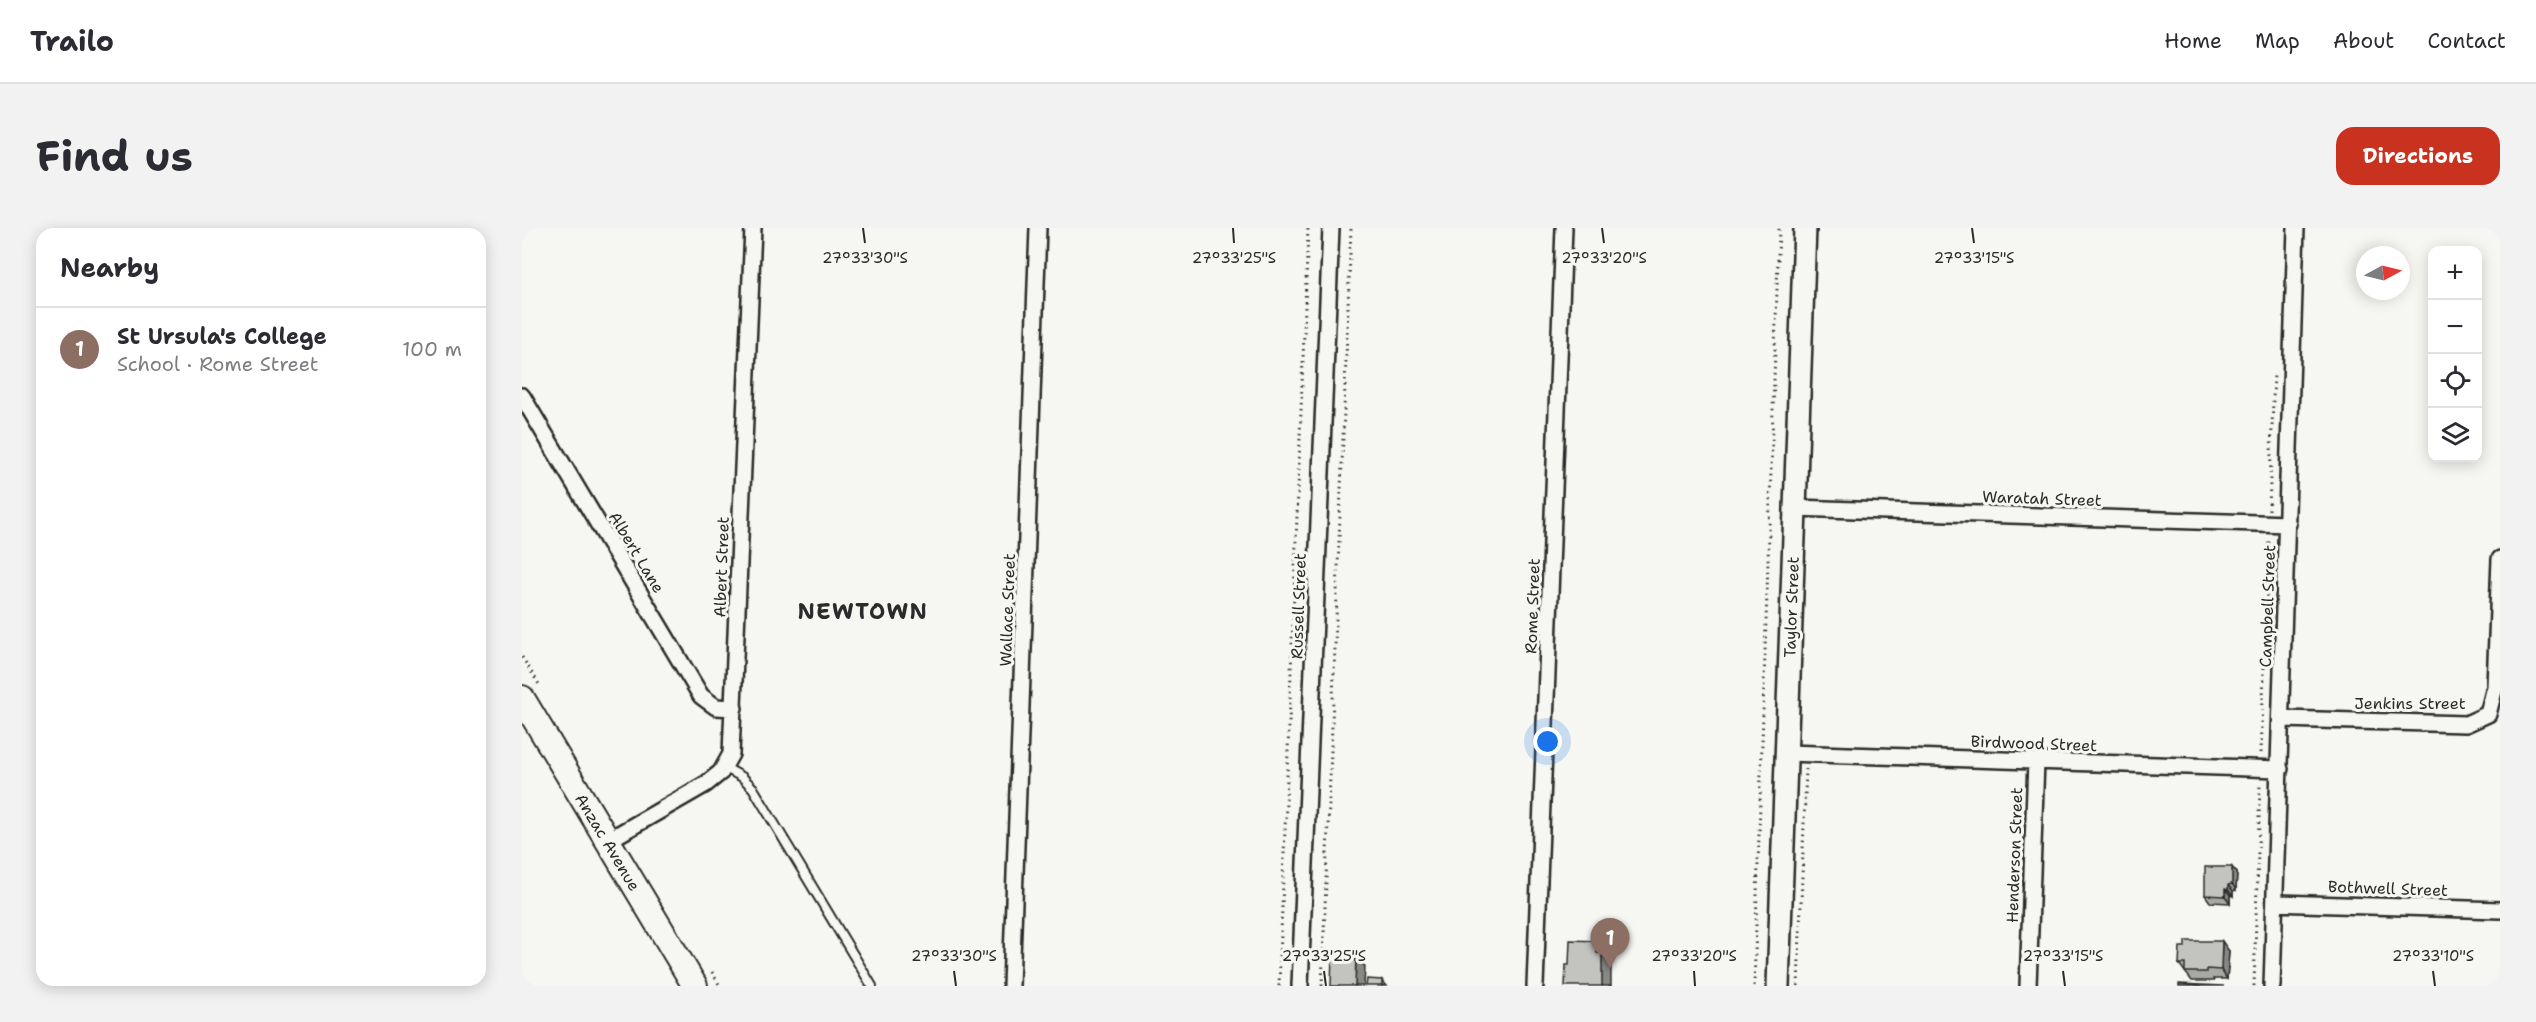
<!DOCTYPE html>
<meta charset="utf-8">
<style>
body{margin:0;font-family:"Shantell Sans",sans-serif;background:#f2f2f3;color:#2b2b33}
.controls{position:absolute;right:18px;top:18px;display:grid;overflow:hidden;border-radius:12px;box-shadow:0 3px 15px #0003}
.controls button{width:54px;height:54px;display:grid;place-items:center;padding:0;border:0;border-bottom:2px solid #e1e1e2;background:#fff;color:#2b2b33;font:30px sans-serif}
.compass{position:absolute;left:1834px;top:18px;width:54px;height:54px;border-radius:50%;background:#fff;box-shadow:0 3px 15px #0003;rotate:83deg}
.you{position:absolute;left:1026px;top:514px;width:21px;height:21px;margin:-15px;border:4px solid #fff;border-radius:50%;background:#1a73e8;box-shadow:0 0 0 9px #1a73e833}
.badge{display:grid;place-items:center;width:39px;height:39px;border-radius:50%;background:#c8321e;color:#fff;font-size:20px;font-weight:700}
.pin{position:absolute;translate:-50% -50px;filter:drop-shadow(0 2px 3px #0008)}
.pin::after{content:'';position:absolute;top:32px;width:21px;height:18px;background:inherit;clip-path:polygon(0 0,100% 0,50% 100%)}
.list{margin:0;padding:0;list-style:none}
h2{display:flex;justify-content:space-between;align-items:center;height:78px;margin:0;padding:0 24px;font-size:26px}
h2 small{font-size:20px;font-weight:400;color:#7c7c81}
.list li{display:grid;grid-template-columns:39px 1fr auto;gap:18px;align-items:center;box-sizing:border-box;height:84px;padding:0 24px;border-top:2px solid #e1e1e2}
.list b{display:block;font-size:22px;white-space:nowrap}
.list p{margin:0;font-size:20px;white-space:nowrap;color:#7c7c81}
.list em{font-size:20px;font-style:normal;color:#7c7c81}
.icon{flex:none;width:33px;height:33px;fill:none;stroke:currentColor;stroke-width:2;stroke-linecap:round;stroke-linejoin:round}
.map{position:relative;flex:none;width:1978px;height:758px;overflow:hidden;border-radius:18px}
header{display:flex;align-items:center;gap:36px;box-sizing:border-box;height:84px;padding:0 30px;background:#fff;border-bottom:2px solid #e1e1e2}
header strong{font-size:28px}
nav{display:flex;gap:33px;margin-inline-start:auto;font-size:21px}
.intro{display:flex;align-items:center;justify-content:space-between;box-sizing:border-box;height:144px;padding:0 36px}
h1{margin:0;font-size:42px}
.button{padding:15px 27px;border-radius:18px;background:#c8321e;color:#fff;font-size:21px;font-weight:700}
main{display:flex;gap:36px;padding:0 36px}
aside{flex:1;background:#fff;border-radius:18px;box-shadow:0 3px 15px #0003}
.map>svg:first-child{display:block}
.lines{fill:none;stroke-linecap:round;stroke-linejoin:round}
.lane-casing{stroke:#2b2b2b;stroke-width:12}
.street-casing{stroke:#2b2b2b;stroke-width:20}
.secondary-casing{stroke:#2b2b2b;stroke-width:26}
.primary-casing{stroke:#2b2b2b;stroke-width:28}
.path{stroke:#2b2b2b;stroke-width:3;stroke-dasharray:1.5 4.5;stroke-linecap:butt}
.lane{stroke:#f6f6f2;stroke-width:8}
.street{stroke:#f6f6f2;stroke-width:15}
.secondary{stroke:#f6f6f2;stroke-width:21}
.primary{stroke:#f6f6f2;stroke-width:24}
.wall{fill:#a8a8a5;stroke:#2b2b2b;stroke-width:1.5}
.shaded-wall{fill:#888886;stroke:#2b2b2b;stroke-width:1.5}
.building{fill:#c3c3c0;stroke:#2b2b2b;stroke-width:1.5}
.ticks{fill:none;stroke:#2b2b2b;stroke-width:2}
.labels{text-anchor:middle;stroke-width:6;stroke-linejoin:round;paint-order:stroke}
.street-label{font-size:16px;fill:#2b2b2b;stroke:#f6f6f2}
.district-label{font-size:22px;font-weight:bold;letter-spacing:1.5px;fill:#2b2b2b;stroke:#f6f6f2}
.ticks-label{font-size:15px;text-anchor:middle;fill:#2b2b2b;stroke:#f6f6f2;stroke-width:6;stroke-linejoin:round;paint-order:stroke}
</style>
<header>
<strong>Trailo</strong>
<nav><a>Home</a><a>Map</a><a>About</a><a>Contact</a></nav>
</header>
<div class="intro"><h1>Find us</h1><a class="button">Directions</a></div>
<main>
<aside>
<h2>Nearby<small></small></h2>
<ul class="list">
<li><span class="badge" style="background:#8d6e63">1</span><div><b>St Ursula's College</b><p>School · Rome Street</p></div><em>100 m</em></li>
</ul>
</aside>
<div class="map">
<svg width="1978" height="758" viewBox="0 0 1978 758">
<rect width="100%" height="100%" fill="#f6f6f2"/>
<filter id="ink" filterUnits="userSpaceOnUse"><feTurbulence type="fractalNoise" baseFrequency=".0167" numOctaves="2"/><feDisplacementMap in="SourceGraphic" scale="12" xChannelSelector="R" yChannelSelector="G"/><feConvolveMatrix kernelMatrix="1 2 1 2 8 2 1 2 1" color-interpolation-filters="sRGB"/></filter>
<g filter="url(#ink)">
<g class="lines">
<g class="lane-casing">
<path id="lane" d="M202,539L220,549L231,560L350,758"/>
</g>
<g class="street-casing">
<path id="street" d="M0,168L179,468L194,479L212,480
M1272,280L1766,296
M1760,491L1944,496L1966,486L1973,459L1978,331
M1264,525L1758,541
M85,613L184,556L199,544L209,526L231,0
M1753,675L1978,682
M489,758L516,0
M778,758L809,0
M1013,758L1042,0
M1506,758L1514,533
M1750,758L1774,0"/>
</g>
<g class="secondary-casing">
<path id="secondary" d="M1256,758L1283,0"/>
</g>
<g class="primary-casing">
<path id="primary" d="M0,470L173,758"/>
</g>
<path class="path" d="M1747,282L1752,145
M0,429L18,458
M1739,525L1747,310
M190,744L198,758
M757,758L786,0
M800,758L829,0
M1232,758L1257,0
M1276,758L1284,541
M1732,758L1738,556"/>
<use href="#lane" class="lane"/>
<use href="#street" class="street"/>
<use href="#secondary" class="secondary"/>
<use href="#primary" class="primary"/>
</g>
<path class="wall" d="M1715,645L1714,662L1711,663V668L1708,667V675L1688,674L1683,667Z
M1707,723L1705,751H1691L1692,753H1670L1657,736Z"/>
<path class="shaded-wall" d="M1710,639L1715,645L1714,662L1710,656Z
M1706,657L1711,663V668L1706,662Z
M1703,661L1708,667V675L1703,668Z
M1076,713L1084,725V730L1089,738V758H1080L1075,725Z
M1700,713L1707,723L1705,751L1699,742Z
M834,727L843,739L842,758H833Z
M860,752L865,758H860Z"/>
<path class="building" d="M1683,639H1710V656L1706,657V662L1703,661V668L1683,667Z
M1048,712L1076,713L1075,725H1080V758H1043L1044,737H1047Z
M1663,713H1700L1699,742L1685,741V744H1663V736H1657L1658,719H1663Z
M810,726L834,727L833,758H809Z
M845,751L860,752V758H844Z
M1657,756L1702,758H1657Z"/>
</g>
<path class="ticks" d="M341,0L343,15M711,0L712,15M1080,0L1082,15M1450,0L1452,15M432,743L434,758M802,743L804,758M1172,743L1173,758M1541,743L1543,758M1911,743L1913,758"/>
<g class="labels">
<g class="street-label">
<text transform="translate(1520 270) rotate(2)" y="6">Waratah Street</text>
<text transform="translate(115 324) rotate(59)" y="6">Albert Lane</text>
<text transform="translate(199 339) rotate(-88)" y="6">Albert Street</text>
<text transform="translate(776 378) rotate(-88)" y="6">Russell Street</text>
<text transform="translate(1010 378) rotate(-88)" y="6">Rome Street</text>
<text transform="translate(1745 378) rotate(-88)" y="6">Campbell Street</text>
<text transform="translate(1269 379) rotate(-88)" y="6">Taylor Street</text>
<text transform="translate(485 382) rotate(-88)" y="6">Wallace Street</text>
<text x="1888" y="481">Jenkins Street</text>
<text transform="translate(1512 515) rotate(2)" y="6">Birdwood Street</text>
<text transform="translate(86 614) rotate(59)" y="6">Anzac Avenue</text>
<text transform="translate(1492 627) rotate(-88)" y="6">Henderson Street</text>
<text transform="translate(1866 660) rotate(2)" y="6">Bothwell Street</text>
</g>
<g class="district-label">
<text x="341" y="391">NEWTOWN</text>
</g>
</g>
<g class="ticks-label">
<text x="343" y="35">27°33'30"S</text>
<text x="712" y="35">27°33'25"S</text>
<text x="1082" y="35">27°33'20"S</text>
<text x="1452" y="35">27°33'15"S</text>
<text x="432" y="733">27°33'30"S</text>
<text x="802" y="733">27°33'25"S</text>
<text x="1172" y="733">27°33'20"S</text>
<text x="1541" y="733">27°33'15"S</text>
<text x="1911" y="733">27°33'10"S</text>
</g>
</svg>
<div class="controls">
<button>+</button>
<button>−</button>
<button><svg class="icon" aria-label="locate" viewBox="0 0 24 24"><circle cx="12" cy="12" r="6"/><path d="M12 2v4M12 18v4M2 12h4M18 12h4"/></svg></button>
<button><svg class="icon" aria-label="layers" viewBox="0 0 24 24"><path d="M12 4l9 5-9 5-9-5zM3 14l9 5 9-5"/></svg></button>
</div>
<svg class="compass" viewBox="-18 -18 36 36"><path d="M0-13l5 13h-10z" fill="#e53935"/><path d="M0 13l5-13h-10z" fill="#7c7c81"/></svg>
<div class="you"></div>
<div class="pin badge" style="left:1088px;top:740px;background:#8d6e63">1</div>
</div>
</main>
